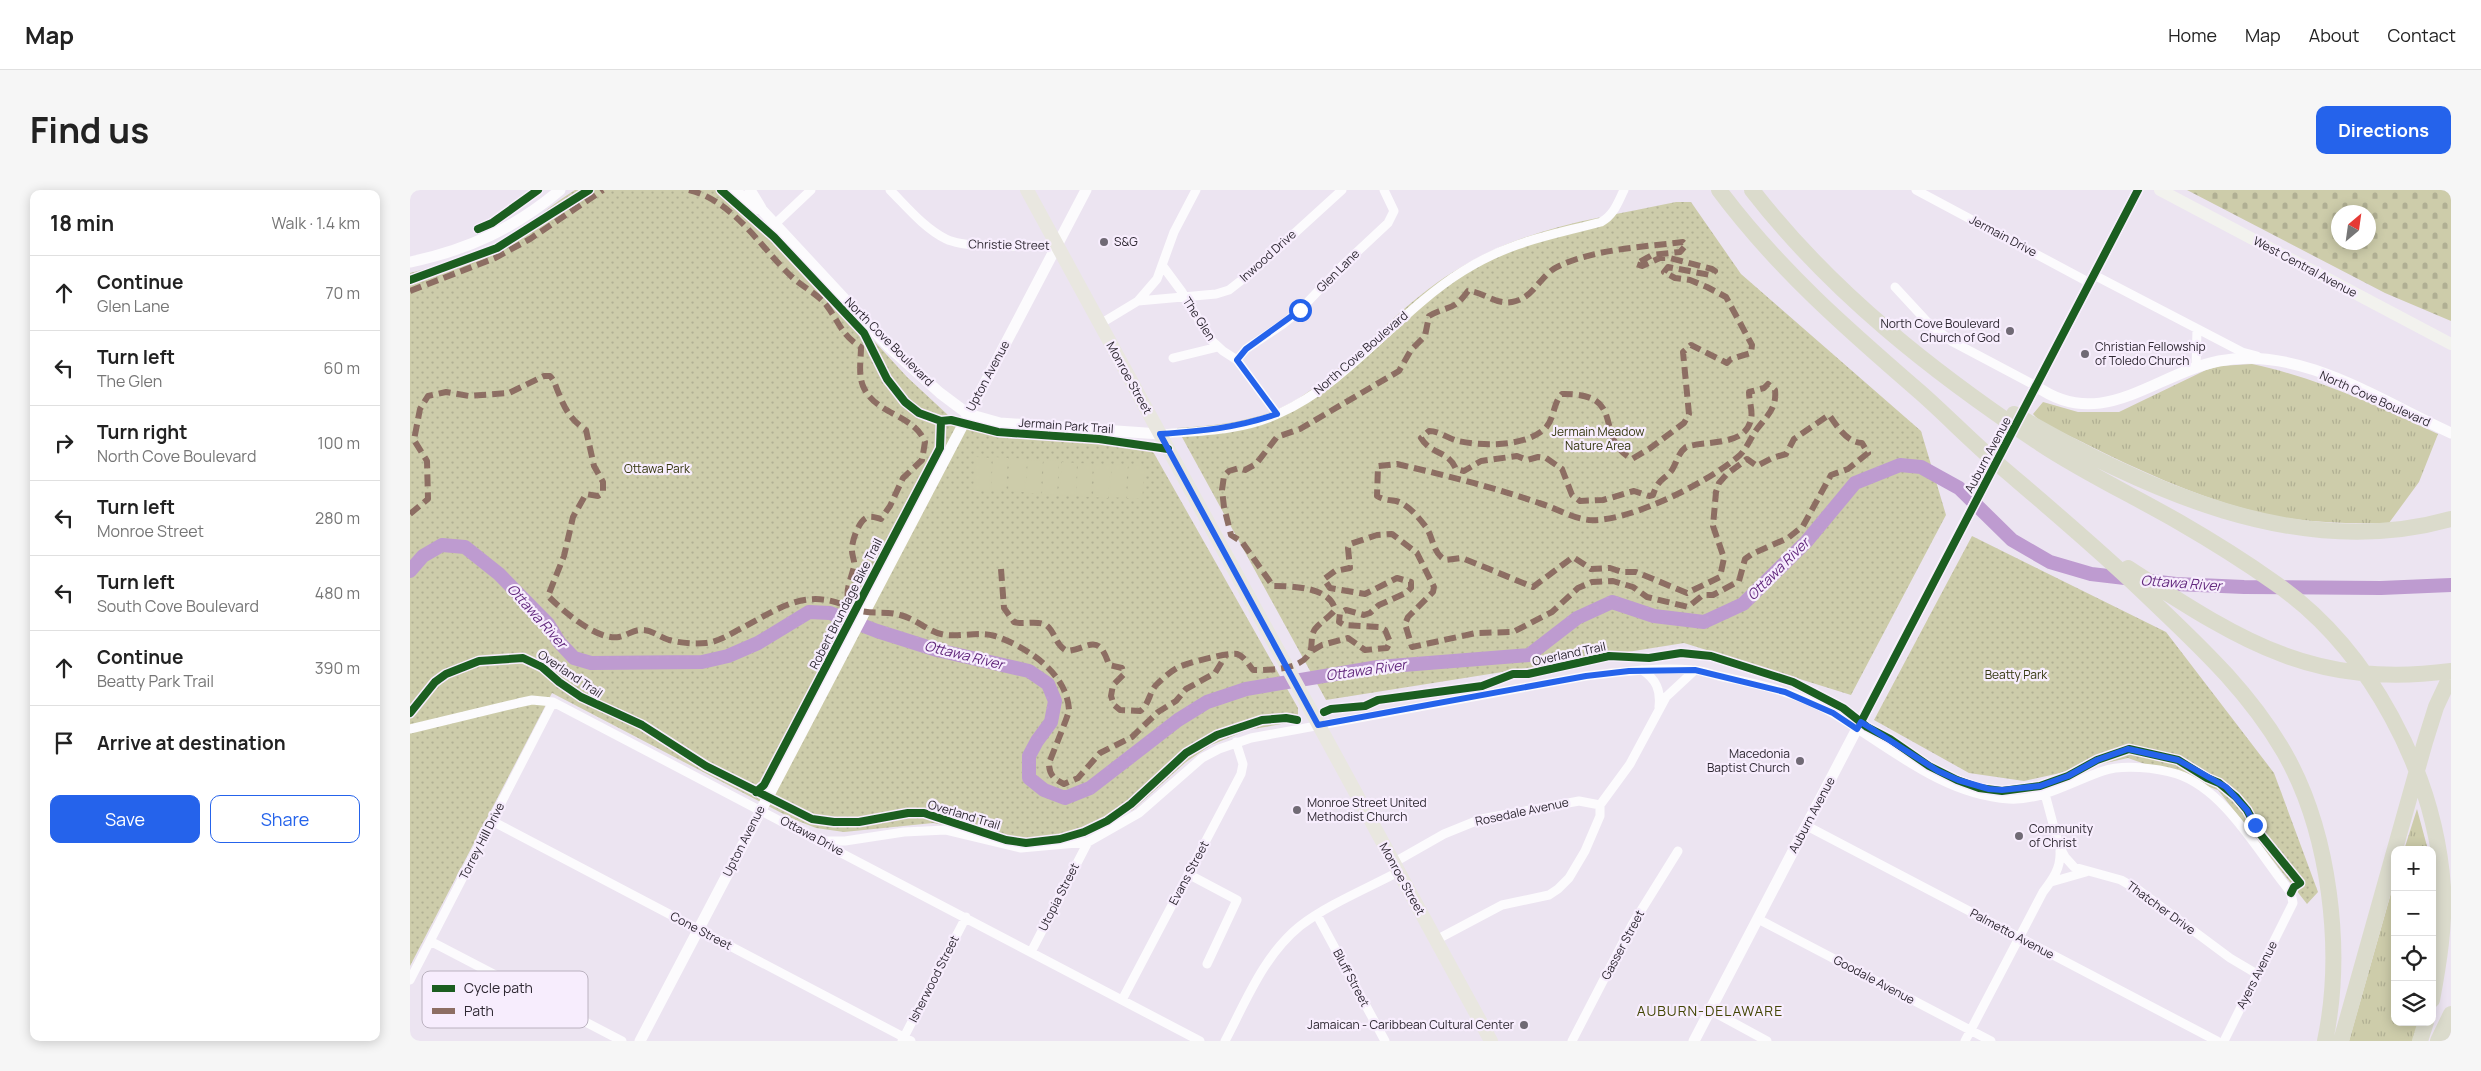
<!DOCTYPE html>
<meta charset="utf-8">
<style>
body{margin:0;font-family:Manrope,sans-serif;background:#f6f6f6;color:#222}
.controls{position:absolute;right:15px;bottom:15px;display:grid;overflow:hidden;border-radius:10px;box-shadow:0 2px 12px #0003}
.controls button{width:45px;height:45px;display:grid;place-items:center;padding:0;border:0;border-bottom:1px solid #e0e0e0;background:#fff;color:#222;font:25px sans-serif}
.compass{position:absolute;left:1921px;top:15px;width:45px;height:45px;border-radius:50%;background:#fff;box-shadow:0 2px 12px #0003;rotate:29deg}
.stop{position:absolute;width:15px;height:15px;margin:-11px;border:4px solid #2563eb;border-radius:50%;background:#fff}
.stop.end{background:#2563eb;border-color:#fff;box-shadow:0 1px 5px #0008}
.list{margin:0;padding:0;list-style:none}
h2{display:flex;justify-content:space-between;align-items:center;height:65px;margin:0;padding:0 20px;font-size:21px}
h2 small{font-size:16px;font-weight:400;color:#767676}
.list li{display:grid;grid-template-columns:32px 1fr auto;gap:15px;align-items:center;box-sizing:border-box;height:75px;padding:0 20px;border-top:1px solid #e0e0e0}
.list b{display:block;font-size:19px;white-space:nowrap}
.list p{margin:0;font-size:16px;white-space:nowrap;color:#767676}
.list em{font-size:16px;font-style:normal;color:#767676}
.actions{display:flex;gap:10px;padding:15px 20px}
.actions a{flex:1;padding:11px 0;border:1px solid #2563eb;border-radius:10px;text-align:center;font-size:18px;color:#2563eb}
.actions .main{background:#2563eb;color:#fff}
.icon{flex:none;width:28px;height:28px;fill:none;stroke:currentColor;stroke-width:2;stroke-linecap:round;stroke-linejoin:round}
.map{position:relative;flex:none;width:2041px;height:851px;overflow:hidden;border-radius:10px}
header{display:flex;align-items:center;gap:30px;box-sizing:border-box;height:70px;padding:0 25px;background:#fff;border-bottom:1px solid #e0e0e0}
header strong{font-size:24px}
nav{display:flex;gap:28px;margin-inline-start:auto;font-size:18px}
.intro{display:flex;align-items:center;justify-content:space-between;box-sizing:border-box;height:120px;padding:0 30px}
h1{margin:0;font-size:35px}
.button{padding:12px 22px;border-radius:10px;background:#2563eb;color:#fff;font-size:18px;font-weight:700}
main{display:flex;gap:30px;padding:0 30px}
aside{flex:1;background:#fff;border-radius:10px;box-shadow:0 2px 12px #0003}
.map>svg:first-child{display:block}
.grass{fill:url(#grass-tufts)}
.cemetery{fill:url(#cemetery-stones);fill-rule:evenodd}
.park{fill:url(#park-dots)}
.garden{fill:#cdccaa}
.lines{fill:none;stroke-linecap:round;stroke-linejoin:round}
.river{stroke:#be9bd0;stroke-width:14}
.minor{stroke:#fcfbfd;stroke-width:9}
.tertiary{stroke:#fcfbfd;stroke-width:11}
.secondary{stroke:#f2f2ee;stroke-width:12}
.primary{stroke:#e9e7e0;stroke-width:14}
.motorway{stroke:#dbdbcc;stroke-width:16}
.quiet{stroke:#8d6e63;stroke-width:6;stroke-dasharray:12 6;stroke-linecap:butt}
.cycleway-casing{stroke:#f7edfd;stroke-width:11}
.cycleway{stroke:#1b5e20;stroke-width:8}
.route{stroke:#2563eb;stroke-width:6}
.poi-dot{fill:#706a75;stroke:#f7edfd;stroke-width:2}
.labels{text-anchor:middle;stroke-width:4.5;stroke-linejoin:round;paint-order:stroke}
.street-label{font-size:12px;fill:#2e2832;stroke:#f7edfd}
.poi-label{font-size:12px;fill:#2e2832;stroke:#f7edfd;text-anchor:start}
.park-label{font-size:12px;fill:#34360f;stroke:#f7edfd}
.water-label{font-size:14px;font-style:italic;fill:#62287d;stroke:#f7edfd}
.neighbourhood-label{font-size:14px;letter-spacing:1px;fill:#434505;stroke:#f7edfd}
.key{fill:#f7edfd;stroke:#bbb2c0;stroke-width:1}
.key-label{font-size:14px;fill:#2e2832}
</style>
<header>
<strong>Map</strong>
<nav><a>Home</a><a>Map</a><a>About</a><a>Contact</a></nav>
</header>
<div class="intro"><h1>Find us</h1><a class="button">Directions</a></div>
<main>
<aside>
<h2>18 min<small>Walk · 1.4 km</small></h2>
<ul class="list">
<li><svg class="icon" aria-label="ahead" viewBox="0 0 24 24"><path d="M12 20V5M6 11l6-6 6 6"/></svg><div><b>Continue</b><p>Glen Lane</p></div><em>70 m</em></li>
<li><svg class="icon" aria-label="left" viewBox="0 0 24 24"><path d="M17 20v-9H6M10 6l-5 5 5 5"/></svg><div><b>Turn left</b><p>The Glen</p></div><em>60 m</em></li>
<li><svg class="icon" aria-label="right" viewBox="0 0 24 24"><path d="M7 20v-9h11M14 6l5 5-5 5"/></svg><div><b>Turn right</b><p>North Cove Boulevard</p></div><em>100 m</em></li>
<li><svg class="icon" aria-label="left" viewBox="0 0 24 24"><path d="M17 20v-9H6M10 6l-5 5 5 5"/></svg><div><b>Turn left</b><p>Monroe Street</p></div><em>280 m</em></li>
<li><svg class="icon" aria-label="left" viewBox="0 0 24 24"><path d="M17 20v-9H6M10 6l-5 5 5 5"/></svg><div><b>Turn left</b><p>South Cove Boulevard</p></div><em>480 m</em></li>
<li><svg class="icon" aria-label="ahead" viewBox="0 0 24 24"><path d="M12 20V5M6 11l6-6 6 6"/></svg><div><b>Continue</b><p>Beatty Park Trail</p></div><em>390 m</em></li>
<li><svg class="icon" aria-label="arrive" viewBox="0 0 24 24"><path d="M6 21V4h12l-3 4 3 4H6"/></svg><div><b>Arrive at destination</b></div></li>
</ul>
<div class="actions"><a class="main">Save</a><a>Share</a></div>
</aside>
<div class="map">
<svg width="2041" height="851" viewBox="0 0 2041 851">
<defs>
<pattern id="grass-tufts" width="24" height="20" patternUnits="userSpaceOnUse" patternTransform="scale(1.25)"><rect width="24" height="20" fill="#cdccaa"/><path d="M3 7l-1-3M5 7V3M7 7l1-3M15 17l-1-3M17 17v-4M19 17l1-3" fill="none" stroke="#b0af93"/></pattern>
<pattern id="cemetery-stones" width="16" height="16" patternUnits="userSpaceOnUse" patternTransform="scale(1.25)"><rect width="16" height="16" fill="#cdccaa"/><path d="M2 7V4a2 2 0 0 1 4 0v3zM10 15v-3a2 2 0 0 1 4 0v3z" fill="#b0af93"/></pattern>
<pattern id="park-dots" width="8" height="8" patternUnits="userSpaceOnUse" patternTransform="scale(1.25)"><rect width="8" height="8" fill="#cdccaa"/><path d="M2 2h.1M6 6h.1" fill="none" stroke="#b0af93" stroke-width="1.8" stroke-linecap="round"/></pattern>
</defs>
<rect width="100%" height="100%" fill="#ece4f1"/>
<path class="grass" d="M1842,174C1908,188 1967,216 2028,244L2009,292L1979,333C1943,334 1905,333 1869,327C1803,314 1736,284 1676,254C1660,245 1635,238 1623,224L1633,212L1668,222H1709L1796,180L1810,176Z
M2007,619L2018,660H1994Z
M1985,689V832H2009L2004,851H1939Z"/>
<path class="cemetery" d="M1777,0H2041V131L1975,103ZM1928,22H1958V52H1928Z"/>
<path class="park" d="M165,0H317L360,37L497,187L539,226L571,236L737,251L888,518V531L838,540L801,555L776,572L723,620L667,643L612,650L523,633L434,642L406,638L383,629L142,503L0,776V83C34,74 68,66 99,47C122,33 142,14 165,0Z
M1266,12H1281L1331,84L1511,241L1536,325L1441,505L1274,453L916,510L767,238C801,236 832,233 864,221C886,212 906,197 924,182C967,146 1004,104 1053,76C1121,36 1190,28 1266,12Z
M1562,346L1756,442L1864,583L1908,702L1897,714L1808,600L1718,568L1614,591L1559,583L1464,530Z"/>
<path class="garden" d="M566,267L581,268L579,301L563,300Z
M583,267L598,268L596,301L581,300Z
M601,268L616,269L614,302L598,301Z
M618,270L633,271L630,304L615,303Z
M634,270L649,271L647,305L632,304Z
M652,272L667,273L664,306L649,305Z
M668,273L683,274L681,307L666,306Z
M685,274L701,275L698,308L683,307Z
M702,274L718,275L715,308L700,307Z
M719,275L735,276L732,309L717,308Z"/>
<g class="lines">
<path class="river" d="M0,381L13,366L32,355L55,357L89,384L138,434L149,452L164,468L181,473L292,472L318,466L348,453L399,422L420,423L467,441L527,460L619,481L638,494L645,511L641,532L627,551L619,566V588L634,600L655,608L680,598L768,530L797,512L836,499L968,477L1119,465L1167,428L1202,412L1244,426L1294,432L1333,414L1396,352L1445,293L1490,275L1511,277L1549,298L1602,350L1640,372L1681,384L1766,394L1834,397L1971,398L2041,395"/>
<path class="minor" d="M480,0C497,17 514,38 536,49C559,60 619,55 647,56
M1506,0L1680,93
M365,34L401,0
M752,75L772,102L801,150L813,161L827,170L867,224
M1684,85L1832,162L1847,166
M1485,97L1522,137L1543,152L1626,196
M728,111L747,89L764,42L786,0
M690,134L728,111L806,104L819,100L842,82L932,0
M763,168L808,157
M827,170L836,159L873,134L890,120L931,77L978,33L984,21L974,0
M1786,178L1787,139
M750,244C790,241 831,241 868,224C940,192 987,122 1053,81C1101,51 1139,46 1191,32C1204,25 1208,12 1214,0
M1232,480C1246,489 1251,500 1249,517
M0,539L108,513L122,510L143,512L790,851
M1635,604L1649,656L1655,667L1664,677L1711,690L1730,701L1820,768L1847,784
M82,631L501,851
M1397,636L1807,851
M411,651H435L494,642L536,640L611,658L678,652L729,623L792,568L809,559L841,548L1176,486C1211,482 1247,477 1282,480C1291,480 1300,484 1309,486C1348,494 1390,503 1424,524C1479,557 1533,605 1599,609C1632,611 1663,591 1693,581C1713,574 1747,578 1767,584C1813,599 1846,658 1875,695L1881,703L1883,713L1814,851
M983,673L1034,644L1071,629L1169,611L1190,615
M778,684L827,710L797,774
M1641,692L1676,682
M907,725L975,851
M1348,729L1581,851
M1026,750L1092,715L1139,705L1148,699L1159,688L1175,661L1190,626V615L1220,574L1256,507L1285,480
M20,751L212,851
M621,762L678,652
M0,790L143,512
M712,810L831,584L833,574L826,552
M1300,820L1357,851
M492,851L556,727
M815,851C836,811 854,765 890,736C919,714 956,699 988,682
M1162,851L1222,735L1268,661
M1555,851L1633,702C1643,689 1651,678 1650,661"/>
<path class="tertiary" d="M325,0L345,18L351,19L480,158L530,203L558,224L590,233L750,244
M340,0L351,18
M0,72C58,60 105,38 150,0
M1626,196C1692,243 1744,184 1809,171C1890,155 1970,211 2041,243
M230,851L676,0
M1284,851L1728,0"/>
<path class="secondary" d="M1750,0L2041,154"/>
<path class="primary" d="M617,0L1081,851"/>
<path class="motorway" d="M1309,0C1368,79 1437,139 1511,203C1537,226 1561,251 1588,274C1637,316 1686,357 1732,401C1785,452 1836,497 1874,562C1920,642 1934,761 1915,851
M1342,0C1421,102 1524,183 1631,254C1675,283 1724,306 1769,332C1802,351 1834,371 1865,393C1960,459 2025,583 2033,697C2035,735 2029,773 2022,810
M1604,224C1734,299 1889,372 2041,329
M1718,378C1830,450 1902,499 2041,481
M1931,851L2015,552L2026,517L2041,485
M2010,851L2016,832
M2028,851L2041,824"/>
<path class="quiet" d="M279,0C324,11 351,58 382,87C393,97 409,105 417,116C429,132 432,146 451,157C451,169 448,184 453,196C465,225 504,224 515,252L512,270L493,288L480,316L471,329C467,328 462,326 459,327C449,328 441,353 442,361C442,366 445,371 444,376C441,391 433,402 441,418C462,426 472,420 490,425C504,428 518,441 531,444C548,448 568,441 585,446C617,457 657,483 659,520C659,524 642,565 639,573C639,585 644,589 654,594L668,588L690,563L722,547L748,522L766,511L776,499L805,483L816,465
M0,101L85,68L120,49L193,0
M0,324L18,309L17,271L4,250L10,219L18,206L36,202L59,206L99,203L134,186H140C145,191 146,198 149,204C155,220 162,231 176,240L184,276L193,292V303L188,306L176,304L163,327L154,366L138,406C152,420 187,451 209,447C219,445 223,439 234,440C243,441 250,447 259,450C270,453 284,454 296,453C307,452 319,445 328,440C369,419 395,396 441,418
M591,379L594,418L604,432C615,435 626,430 636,435C645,441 645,455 657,461C679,459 688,441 699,475L712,478L714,484L703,495L701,506L704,515L710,520L730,521C739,515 739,503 746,495C752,489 760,482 767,478C775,473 820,462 827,464C834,466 839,475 843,480C861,480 892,480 900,462C903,455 900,446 905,439C911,432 919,427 925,420C921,397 882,396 863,396L832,352L821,345L814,317L812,300L814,286L819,281L829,278L835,280L846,274L867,247L890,239L989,181L1001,160L1015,146L1019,126C1038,115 1043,122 1058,101C1074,102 1085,115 1102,112C1125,108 1129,85 1149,76C1185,59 1233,57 1273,52L1276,55L1270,62L1242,65L1226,74L1232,76L1250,68H1260L1302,79L1305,81L1300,85L1258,77L1254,82L1265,88L1280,90L1297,97L1316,107L1342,155L1341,163L1321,169L1317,173L1281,155L1273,162L1279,224L1274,233L1239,259L1222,269C1182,247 1219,203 1152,204C1142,214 1145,232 1132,241C1111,257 1072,256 1048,251C1037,248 1029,241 1019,241L1011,248C1021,265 1038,260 1046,279L1054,281L1071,271L1107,266L1117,270L1128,267L1136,268L1152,279L1162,305L1170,311L1193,310L1224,301L1239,306L1243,305C1249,287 1254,291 1262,280C1267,272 1268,263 1276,257C1296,250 1336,257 1341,229C1343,221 1339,211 1339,202L1354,198L1358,194L1365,200C1367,218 1357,226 1347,239C1341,247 1337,258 1330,265C1301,291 1218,333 1179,330C1161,328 1146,318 1129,313C1083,297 1034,285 987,274L968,276L967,306C974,310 979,310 986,311C998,314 1009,328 1016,337C1024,349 1022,362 1035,370L1052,368L1123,397L1163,367L1181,379L1200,378L1212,382H1226L1277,403L1310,387L1314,368L1303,336L1306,302L1309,293L1317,284L1337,269L1347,276L1362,268L1376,264L1384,249L1419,225C1428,237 1436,252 1452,253L1458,263L1438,279L1421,285L1393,336L1378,348L1342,364L1335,369L1329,391L1303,405H1293L1278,417L1237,407L1223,397L1203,391L1182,392L1168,398L1142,422L1103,442L1066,443L1002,457L995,434L998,427L1023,402L1024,397L1007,363L982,344L967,345L940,354L938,358L940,378L925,381L914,389L920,398L955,404L987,388L1001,392V398L996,403L969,415L960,423L954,425L936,420L930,423L929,432L934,435L969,437L975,440L980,452L977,458L955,460L938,448L912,455L900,462"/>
<g class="cycleway-casing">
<path id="cycleway" d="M311,0L364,47L454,143L477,189L495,212L509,223L531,231
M68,39L82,33L128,0
M0,90L87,58L179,0
M914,522L921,519L955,516L968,510L1072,496L1103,484H1118L1199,466L1239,468L1271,463L1301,466L1383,492L1433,518L1457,537L1480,549L1519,576L1547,590L1569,598L1592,601L1630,596L1658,586L1687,570L1719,559L1768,570L1797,588L1809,593L1826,607L1837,620L1850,644L1890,693L1884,697L1881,703
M0,523L25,492L36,484L69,471L113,468L132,477L149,492L171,507L232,535L296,576L402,629L424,632H449L498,623H514L596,650L616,653L650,649L674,642L697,631L721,614L776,563L807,545L852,530L876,528L887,530
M1451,532L1728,0
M346,602L354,595L530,258L531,231L541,230L588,242L689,249L758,259"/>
</g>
<use href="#cycleway" class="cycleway"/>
</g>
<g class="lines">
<path class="route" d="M890,120L836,159L827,170L867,224C827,238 792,241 750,244L908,535L1176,486L1219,481L1285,480L1375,502L1423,523L1447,539L1451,532L1528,581L1548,590L1579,599L1592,600L1630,596L1658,586L1687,570L1718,559L1768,570L1816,597L1837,620L1845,635"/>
</g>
<g class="poi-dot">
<circle cx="694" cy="52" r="5"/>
<circle cx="1600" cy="141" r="5"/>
<circle cx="1675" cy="164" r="5"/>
<circle cx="1390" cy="571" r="5"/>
<circle cx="887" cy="620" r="5"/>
<circle cx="1609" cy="646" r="5"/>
<circle cx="1114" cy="835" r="5"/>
</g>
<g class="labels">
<g class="street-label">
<text transform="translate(1593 46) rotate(28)" y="4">Jermain Drive</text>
<text transform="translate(599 55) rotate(1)" y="4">Christie Street</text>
<text transform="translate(858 66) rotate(-42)" y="4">Inwood Drive</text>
<text transform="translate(1895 77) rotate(28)" y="4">West Central Avenue</text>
<text transform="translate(928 81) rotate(-45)" y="4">Glen Lane</text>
<text transform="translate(789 129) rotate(57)" y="4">The Glen</text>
<text transform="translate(479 152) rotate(45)" y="4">North Cove Boulevard</text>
<text transform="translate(951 163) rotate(-41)" y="4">North Cove Boulevard</text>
<text transform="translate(578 186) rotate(-62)" y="4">Upton Avenue</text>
<text transform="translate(719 188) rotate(61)" y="4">Monroe Street</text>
<text transform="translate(1965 209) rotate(24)" y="4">North Cove Boulevard</text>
<text transform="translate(656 236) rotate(4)" y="4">Jermain Park Trail</text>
<text transform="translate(1578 265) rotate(-62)" y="4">Auburn Avenue</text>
<text transform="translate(436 414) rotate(-63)" y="4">Robert Brundage Bike Trail</text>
<text transform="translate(1159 464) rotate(-12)" y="4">Overland Trail</text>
<text transform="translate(160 484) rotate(34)" y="4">Overland Trail</text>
<text transform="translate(1112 622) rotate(-12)" y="4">Rosedale Avenue</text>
<text transform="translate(554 625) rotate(17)" y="4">Overland Trail</text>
<text transform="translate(1402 625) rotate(-62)" y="4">Auburn Avenue</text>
<text transform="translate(402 646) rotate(28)" y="4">Ottawa Drive</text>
<text transform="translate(72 651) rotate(-63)" y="4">Torrey Hill Drive</text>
<text transform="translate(334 651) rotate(-63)" y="4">Upton Avenue</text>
<text transform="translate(779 683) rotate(-62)" y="4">Evans Street</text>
<text transform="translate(992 689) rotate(61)" y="4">Monroe Street</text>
<text transform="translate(649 707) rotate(-63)" y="4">Utopia Street</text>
<text transform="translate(1751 718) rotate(36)" y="4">Thatcher Drive</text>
<text transform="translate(291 741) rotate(28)" y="4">Cone Street</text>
<text transform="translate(1602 744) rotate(28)" y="4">Palmetto Avenue</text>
<text transform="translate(1213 755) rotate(-62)" y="4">Gasser Street</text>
<text transform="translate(1847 785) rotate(-63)" y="4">Ayers Avenue</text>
<text transform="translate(941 788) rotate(62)" y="4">Bluff Street</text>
<text transform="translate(524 789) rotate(-63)" y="4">Isherwood Street</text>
<text transform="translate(1464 790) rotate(28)" y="4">Goodale Avenue</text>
</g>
<g class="poi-label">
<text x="704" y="56">S&amp;G</text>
<text x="1590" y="138" text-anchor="end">North Cove Boulevard<tspan x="1590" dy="14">Church of God</tspan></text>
<text x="1685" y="161">Christian Fellowship<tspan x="1685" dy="14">of Toledo Church</tspan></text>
<text x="1380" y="568" text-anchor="end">Macedonia<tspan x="1380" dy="14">Baptist Church</tspan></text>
<text x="897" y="617">Monroe Street United<tspan x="897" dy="14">Methodist Church</tspan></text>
<text x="1619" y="643">Community<tspan x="1619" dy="14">of Christ</tspan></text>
<text x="1104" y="839" text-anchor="end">Jamaican - Caribbean Cultural Center</text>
</g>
<g class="park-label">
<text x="1188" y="246">Jermain Meadow<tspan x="1188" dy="14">Nature Area</tspan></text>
<text x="247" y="283">Ottawa Park</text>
<text x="1606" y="489">Beatty Park</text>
</g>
<g class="water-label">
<text transform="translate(1368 379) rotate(-45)" y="5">Ottawa River</text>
<text transform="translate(1771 393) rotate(4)" y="5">Ottawa River</text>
<text transform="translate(127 426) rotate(48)" y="5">Ottawa River</text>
<text transform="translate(554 465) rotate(14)" y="5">Ottawa River</text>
<text transform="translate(956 480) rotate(-8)" y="5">Ottawa River</text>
</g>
<g class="neighbourhood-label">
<text x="1300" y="826">AUBURN-DELAWARE</text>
</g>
</g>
<rect x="12" y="781" width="166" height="57" rx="8" class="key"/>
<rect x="22" y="795" width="23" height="7" fill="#1b5e20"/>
<rect x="22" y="818" width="23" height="6" fill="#8d6e63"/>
<g class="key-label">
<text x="54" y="803">Cycle path</text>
<text x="54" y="826">Path</text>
</g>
</svg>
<div class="controls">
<button>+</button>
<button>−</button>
<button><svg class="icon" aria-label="locate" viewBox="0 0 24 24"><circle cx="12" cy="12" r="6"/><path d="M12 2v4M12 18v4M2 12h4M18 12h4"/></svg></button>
<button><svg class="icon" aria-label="layers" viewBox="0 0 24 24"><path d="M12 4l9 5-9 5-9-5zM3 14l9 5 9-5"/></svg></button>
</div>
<svg class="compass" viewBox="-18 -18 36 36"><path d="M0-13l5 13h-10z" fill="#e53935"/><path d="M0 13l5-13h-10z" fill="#767676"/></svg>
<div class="stop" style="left:890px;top:120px"></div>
<div class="stop end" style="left:1845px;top:635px"></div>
</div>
</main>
